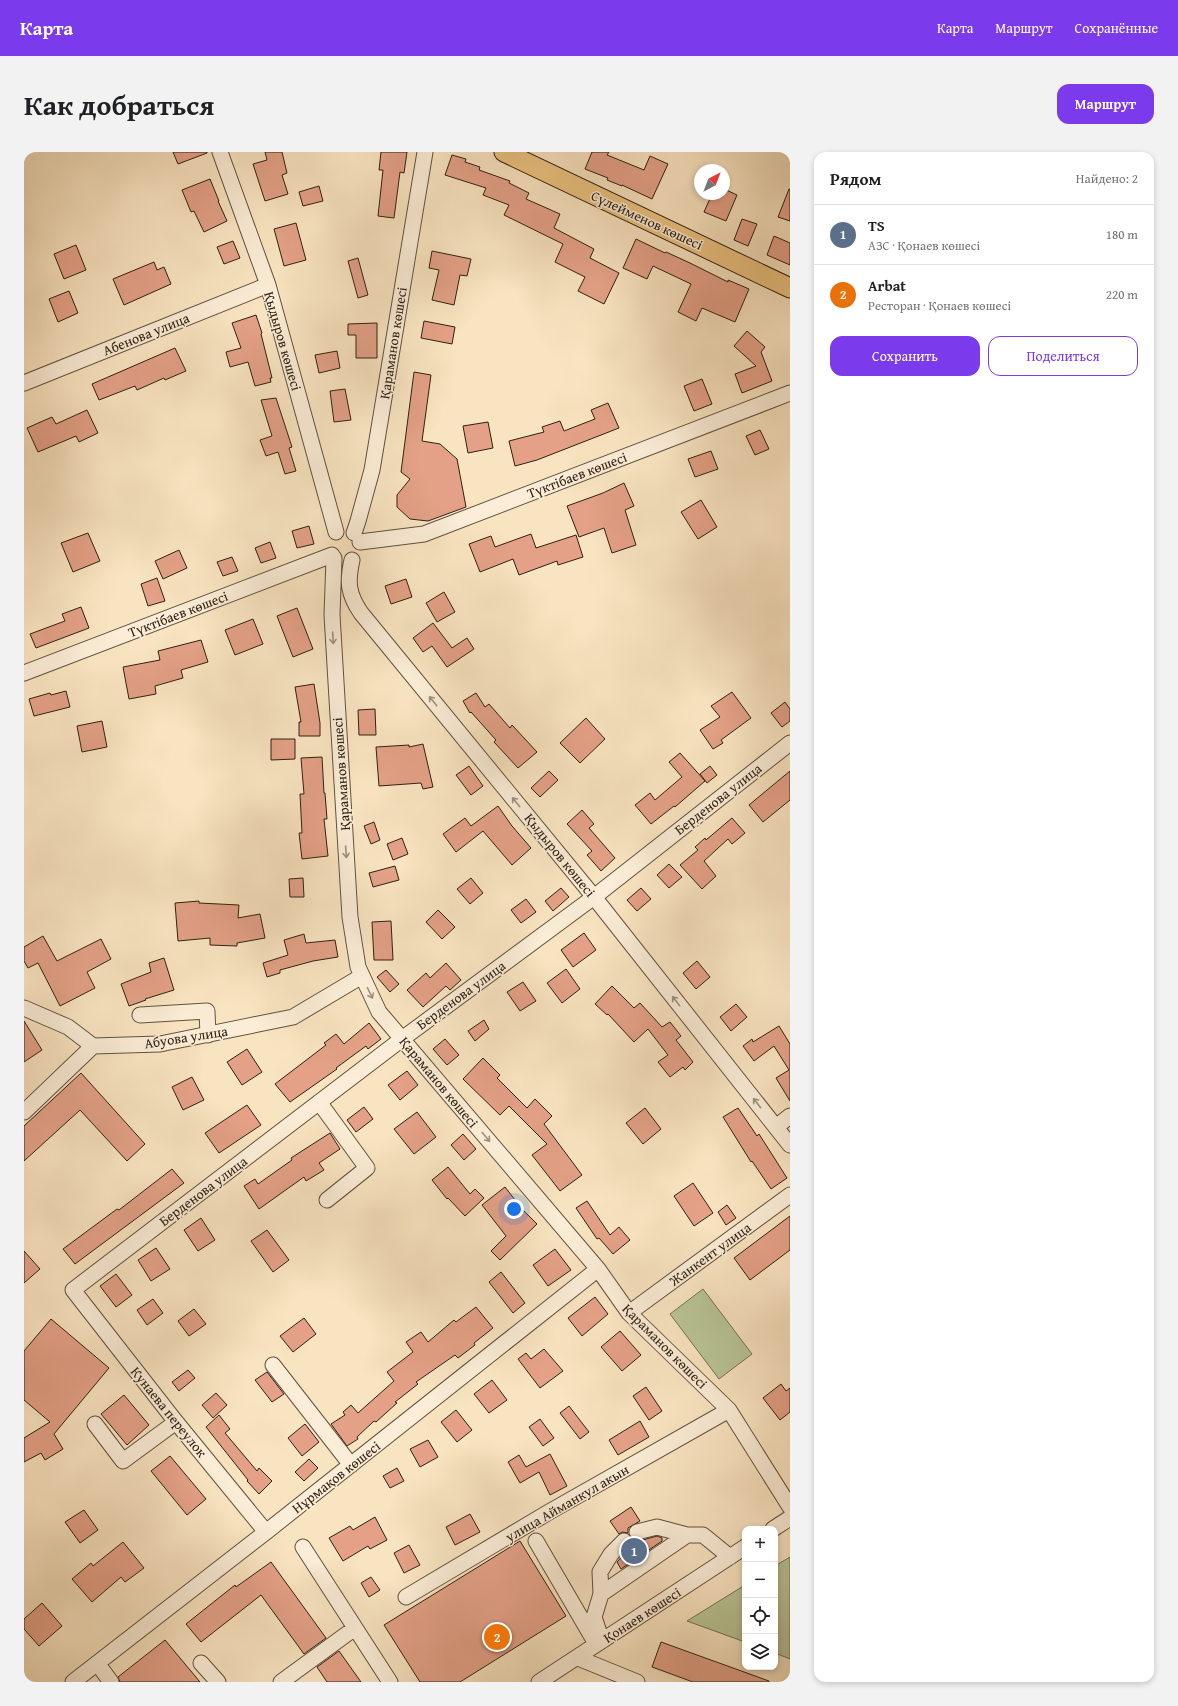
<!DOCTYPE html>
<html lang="ru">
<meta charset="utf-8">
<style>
body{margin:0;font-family:"Gentium Book Plus",serif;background:#f2f2f2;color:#202124}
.controls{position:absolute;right:12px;bottom:12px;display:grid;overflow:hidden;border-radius:8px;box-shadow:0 2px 6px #0003}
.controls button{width:36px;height:36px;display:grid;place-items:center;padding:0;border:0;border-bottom:1px solid #e0e0e0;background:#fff;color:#202124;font:20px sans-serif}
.compass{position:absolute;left:670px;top:12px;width:36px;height:36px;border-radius:50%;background:#fff;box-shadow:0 2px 6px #0003;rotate:42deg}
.you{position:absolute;left:490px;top:1057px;width:14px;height:14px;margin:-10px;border:3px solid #fff;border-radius:50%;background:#1a73e8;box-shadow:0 0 0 6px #1a73e833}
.badge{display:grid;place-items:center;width:26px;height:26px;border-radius:50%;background:#7c3aed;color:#fff;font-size:13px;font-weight:700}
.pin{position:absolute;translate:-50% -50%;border:2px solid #fff;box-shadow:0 1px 4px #0006}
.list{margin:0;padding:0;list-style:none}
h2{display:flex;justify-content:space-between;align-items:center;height:52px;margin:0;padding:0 16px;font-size:17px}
h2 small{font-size:13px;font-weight:400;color:#757577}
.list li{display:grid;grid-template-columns:26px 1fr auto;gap:12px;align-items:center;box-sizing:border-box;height:60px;padding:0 16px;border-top:1px solid #e0e0e0}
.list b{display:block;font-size:15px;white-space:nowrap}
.list p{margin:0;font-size:13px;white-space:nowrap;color:#757577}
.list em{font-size:13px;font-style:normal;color:#757577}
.actions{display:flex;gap:8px;padding:12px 16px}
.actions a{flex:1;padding:9px 0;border:1px solid #7c3aed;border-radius:12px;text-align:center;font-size:14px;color:#7c3aed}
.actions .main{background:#7c3aed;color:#fff}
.icon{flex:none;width:22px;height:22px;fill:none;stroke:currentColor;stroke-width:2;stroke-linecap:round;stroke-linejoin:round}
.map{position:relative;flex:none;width:766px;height:1530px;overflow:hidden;border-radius:12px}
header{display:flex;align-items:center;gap:24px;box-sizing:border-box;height:56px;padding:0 20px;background:#7c3aed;color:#fff}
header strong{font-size:19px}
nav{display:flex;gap:22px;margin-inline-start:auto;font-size:14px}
.intro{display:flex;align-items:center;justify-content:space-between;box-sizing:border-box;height:96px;padding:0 24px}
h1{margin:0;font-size:28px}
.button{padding:10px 18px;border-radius:12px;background:#7c3aed;color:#fff;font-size:14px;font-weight:700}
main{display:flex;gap:24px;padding:0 24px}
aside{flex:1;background:#fff;border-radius:12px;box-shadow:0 2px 6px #0003}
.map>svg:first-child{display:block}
.green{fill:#b9c596;stroke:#747254}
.building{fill:#e4a187;stroke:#2f2012}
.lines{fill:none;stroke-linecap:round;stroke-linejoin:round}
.minor-casing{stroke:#62513e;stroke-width:17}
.major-casing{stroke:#2f2012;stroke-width:21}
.minor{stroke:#fbedd7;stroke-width:15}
.major{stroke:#ecc280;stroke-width:19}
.oneway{stroke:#9f917e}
.labels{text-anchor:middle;stroke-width:3;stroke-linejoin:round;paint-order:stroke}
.street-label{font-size:14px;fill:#2f2012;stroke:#fbedd7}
</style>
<header>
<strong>Карта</strong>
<nav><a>Карта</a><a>Маршрут</a><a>Сохранённые</a></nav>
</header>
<div class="intro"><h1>Как добраться</h1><a class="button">Маршрут</a></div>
<main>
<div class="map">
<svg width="766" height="1530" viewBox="0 0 766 1530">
<rect width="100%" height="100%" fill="#f9e4c1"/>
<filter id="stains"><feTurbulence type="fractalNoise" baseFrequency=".005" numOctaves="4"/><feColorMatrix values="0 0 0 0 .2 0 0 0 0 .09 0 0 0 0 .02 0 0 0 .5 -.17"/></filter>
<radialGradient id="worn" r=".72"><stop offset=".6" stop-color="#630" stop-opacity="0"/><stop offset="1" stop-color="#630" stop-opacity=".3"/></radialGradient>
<path class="green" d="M679,1137L728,1202L695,1227L646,1162Z
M766,1405V1507L751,1501V1414Z
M721,1433V1490L663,1469Z"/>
<path class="building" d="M149,0H183V1L154,12Z
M241,0H258L263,21L258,23L264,42L241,49L229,12L243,8Z
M357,0H383L380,21L376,20L370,66L354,64L359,18H355Z
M568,0H585L583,3L620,18L626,4L644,12L628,47L598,33V34L583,28L584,26L561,17Z
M428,3L442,7L441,10L456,15L455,18L486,29L485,31L505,41L502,47L536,62L530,76L570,97L566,106L595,121L580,152L554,139L561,125L531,110L539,92L480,63L485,53L459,43L462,36L421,23Z
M186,27L195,49H194L203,69L180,80L170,59L167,60L158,38Z
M295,34L299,49L279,54L275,40Z
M700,37L713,43L702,69L680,60L688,42H700Z
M765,37H766V69L754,65Z
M718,67L733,72L724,94L710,88Z
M272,71L282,108L260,114L250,77Z
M750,84L766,91V113L743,103Z
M612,87L641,101L642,100L666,111L704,130V128L725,137L711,170L678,156L672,169L654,160L667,132L629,114L623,127L599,116Z
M209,89L216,106L200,112L193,95Z
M52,93L62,118L40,127L30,102Z
M408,99L447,107L443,124L436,123L430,153L408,148L415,118L405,116Z
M334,106L344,143L334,146L324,109Z
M130,110L133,118L140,115L147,132L100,153L89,127Z
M45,139L54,161L34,170L25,147Z
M232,163L238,181L237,182L248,226H246L247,230L231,234L224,210L206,215L202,200L217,196L208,171Z
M400,169L431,175L428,192L397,186Z
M353,171V206H332V183H324V172Z
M723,179L741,195L737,200L748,229L718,241L711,222L732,214L710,194Z
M151,196L162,219L141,228L140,226L113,238L111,234L75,248L68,232Z
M313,199L316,216L295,221L291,203Z
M390,220L407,223L398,289L416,292L433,307L442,355L404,369L386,367L373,355V343L386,327L377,320Z
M678,227L688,252L670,259L660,234Z
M321,237L327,268L310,270L306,239Z
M252,246L268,295L265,296L272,319L261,322L254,300L242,304L236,288L248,284L237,248Z
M584,251L595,276L513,308L491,314L485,289L520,280L518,275L536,269L540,279L571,267L567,258Z
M63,258L74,281L55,290L52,284L14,300L3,276L28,265L32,272Z
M464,270L469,296L444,301L439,274Z
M736,278L745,297L731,303L722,284Z
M687,299L694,317L671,325L664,307Z
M600,331L610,354L601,358L612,393L588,401L580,376L555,385L543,354L579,341Z
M677,348L693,375L674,387L657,360Z
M285,374L290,392L273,396L268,379Z
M64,381L76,409L49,420L37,391Z
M507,382L512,396L552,383L559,405L534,413L533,409L495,423L489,407L456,420L445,392L467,384L471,395Z
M246,390L252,406L237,411L231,396Z
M155,398L163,416L139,427L131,409Z
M208,405L214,419L199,424L193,410Z
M133,426L141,449L124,454L117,432Z
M382,427L388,445L367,452L361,434Z
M420,440L431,460L413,470L402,451Z
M57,455L65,476L12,496L6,482L41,469L38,462Z
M273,456L289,497L269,505L253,464Z
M229,467L239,492L211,503L201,478Z
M409,471L428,496L443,486L450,497L423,515L408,494L399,500L389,486Z
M177,488L184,510L157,518L159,526L131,534L132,542L105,547L99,515L136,508L134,499Z
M290,532L296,571V584H275V570H277L271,535Z
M42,539L46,555L10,564L5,547L26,541L27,543Z
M708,540L727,566L697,588L699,591L689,597L676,578L696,565L687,554Z
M452,541L461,555L465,552L486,576L488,573L513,600L494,616L470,590L472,588L447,560L446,561L439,549Z
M761,550L766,557V569L758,575L747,561Z
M351,557L352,583H335L334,558Z
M562,566L581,587L556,611L536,591Z
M78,569L83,595L58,600L53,574Z
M247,587H271V607L247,608Z
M399,592L409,635L399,637L397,631L355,634L352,595L385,593V595Z
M656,601L681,629L651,655L650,654L627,672L611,653L626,641L631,648L658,625L645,610Z
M298,605L300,641H301L303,667H300L304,704L278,707L275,681H278L276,642H280L277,606Z
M445,614L459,634L447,643L432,623Z
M686,614L693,623L683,631L676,622Z
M525,619L534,628L516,645L507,636Z
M766,619V648L739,670L725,653Z
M474,654L488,674L507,696L488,713L459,679L432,700L419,682L441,666L447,674Z
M558,658L570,672L565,676L591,706L577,719L563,703L568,699L543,672Z
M708,666L721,681L708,692L704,687L680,709L692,724L678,737L656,713L674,698L671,695L681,686L682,688Z
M350,670L356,688L347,692L340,674Z
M378,686L384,702L369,708L363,692Z
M645,712L658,725L645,736L633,723Z
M371,714L375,728L349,735L345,721Z
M279,726L280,745H266L265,727Z
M447,726L459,741L446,752L433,737Z
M537,736L545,745L529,759L521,749Z
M617,736L627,747L613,759L603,748Z
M502,747L512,760L497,771L487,758Z
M175,749V751L215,753L214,766L236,762L241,786L213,791V794L186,793V786L154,789L151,751Z
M414,758L431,775L418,787L402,770Z
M367,769L369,808H350L348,770Z
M560,781L572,798L549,815L537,798Z
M280,782L282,791L311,788L314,805L289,809L256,818V821L243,825L239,811L264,803L260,788Z
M19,784L33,809L77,787L87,807L63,820L71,836L36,854L14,811L4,816L0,809V795Z
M140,806L150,838L121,847L122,848L105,854L97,832L127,820L125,811Z
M673,809L686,825L672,837L659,821Z
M422,811L437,828L426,838L422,834L399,855L383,838L402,821L406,826Z
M542,817L556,837L538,851L523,831Z
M362,818L375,832L366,840L353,825Z
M499,830L512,849L496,859L483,840Z
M588,834L610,856L616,851L638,875L646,870L657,884L652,888L669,910L661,918L659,915L646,925L634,910L644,903L624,877L610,890L584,862L583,863L571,852Z
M712,852L723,865L707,879L696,865Z
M460,868L465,877L451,889L444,879Z
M0,869L18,898L0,910Z
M345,871L357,887L344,897L342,894L312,916L313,917L266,950L251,932L302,893L300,891L312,882L320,892Z
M755,874L766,892V949L752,926L765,918L750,894L730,909L719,894L728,887L729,890Z
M421,887L435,903L423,913L409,897Z
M223,897L238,920L218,933L203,910Z
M459,906L476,923L473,926L503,956L511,947L528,964L520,972L558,1023L536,1039L508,1003L523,992L485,954L476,963L439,927Z
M383,919L394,933L376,948L364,933Z
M57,921L121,992L103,1009L56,958L0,1009V974Z
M168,925L180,948L159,958L148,935Z
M223,953L237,973L195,1001L181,981Z
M340,955L349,967L332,980L323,968Z
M621,956L637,977L619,992L602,971Z
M714,956L733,984L735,982L763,1026L747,1037L728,1009L727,1010L699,965Z
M393,960L412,985L390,1002L370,977Z
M306,981L316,997L295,1011L300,1018L282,1029L280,1025L235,1057L220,1034L231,1027L234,1032L268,1008L267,1006Z
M439,982L452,997L440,1008L427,993Z
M424,1015L446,1042L451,1037L460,1046L441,1064L424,1046L423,1047L408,1028Z
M148,1017L160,1031L51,1112L39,1097L93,1057L95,1058Z
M669,1031L689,1061L670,1074L650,1044Z
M481,1035L498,1057L513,1072L476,1108L467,1099L482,1084L458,1053Z
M563,1049L586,1083L595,1075L606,1088L589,1102L575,1086L573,1087L552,1056Z
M703,1053L712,1066L702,1073L694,1060Z
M766,1064V1098L726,1128L710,1106Z
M177,1066L191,1088L174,1099L160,1078Z
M243,1078L265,1108L249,1120L227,1089Z
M132,1096L146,1117L127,1129L114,1108Z
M531,1097L547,1118L524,1134L509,1113Z
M0,1099L16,1117L0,1131Z
M477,1120L501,1151L489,1161L465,1130Z
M92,1122L108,1143L92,1155L76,1134Z
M571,1145L584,1162L558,1184L544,1166Z
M129,1147L139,1161L123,1173L113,1158Z
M452,1155L469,1176L450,1191L451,1193L434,1206L431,1203L392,1230L394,1232L371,1250L373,1251L352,1270L350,1269L333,1285L334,1287L323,1294L307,1272L321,1263L319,1260L327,1253L334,1261L370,1229L363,1220L389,1200L382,1190L397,1180L404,1190L430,1168L432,1170Z
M170,1157L182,1172L165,1184L154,1169Z
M280,1166L292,1182L269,1200L256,1184Z
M27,1167L85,1216L30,1282L39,1297L21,1308L17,1301L0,1310V1286L26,1270L0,1248V1199Z
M596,1179L617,1203L598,1219L577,1195Z
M520,1197L539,1219L516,1236L494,1207L502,1201L507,1207Z
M164,1218L171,1226L155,1239L148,1230Z
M243,1220L260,1242L248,1250L231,1228Z
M468,1228L483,1248L465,1261L450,1242Z
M757,1232L762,1239L766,1236V1260L756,1268L739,1246Z
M622,1235L638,1259L625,1268L609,1244Z
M192,1241L203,1253L189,1266L178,1253Z
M100,1243L125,1273L103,1293L77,1262Z
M545,1254L565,1280L556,1287L536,1261Z
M432,1258L448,1278L433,1290L417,1270Z
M195,1263L206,1277L201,1281L233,1319L235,1316L248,1329L235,1342L223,1329L224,1328L182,1275Z
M516,1267L530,1286L519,1294L505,1275Z
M616,1269L625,1285L594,1303L585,1288Z
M281,1272L295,1290L278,1304L264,1286Z
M404,1288L414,1305L396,1315L386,1297Z
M526,1302L543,1334L526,1343L515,1320L496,1331L484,1310L495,1303L502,1315Z
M146,1304L182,1347L163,1363L127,1319Z
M285,1307L294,1316L280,1329L271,1320Z
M373,1316L380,1329L366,1336L359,1324Z
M607,1355L616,1369L604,1376V1381L598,1380L595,1382L586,1369Z
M60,1358L74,1378L56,1391L41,1370Z
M446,1362L456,1380L431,1393L422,1375Z
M351,1365L363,1388L346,1397L344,1394L319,1409L305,1386L326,1374L329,1378Z
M633,1384L638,1386V1389L597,1417L593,1410L607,1395L609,1388L615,1389Z
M496,1389L542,1464L436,1530H396L360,1473Z
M99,1390L120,1416L101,1430L97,1425L68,1450L48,1427L67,1411L69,1414Z
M385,1393L396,1413L380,1421L370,1401Z
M247,1410L302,1486L280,1502L237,1443L177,1490L162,1472L211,1433L212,1435Z
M347,1425L356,1438L345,1445L337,1431Z
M18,1451L38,1474L15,1494L0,1477V1467Z
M141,1488L176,1530H96L94,1525Z
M637,1490L745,1529V1530H669L628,1515Z
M315,1499L337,1530H303L293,1515Z"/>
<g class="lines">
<g class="minor-casing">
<path id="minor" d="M196,0L244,133L312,380
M0,231L244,133
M330,381L334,369L348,318L401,0
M336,390L400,382L766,241
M310,406L308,463L326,765L334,815L355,860L574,1117L605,1161L705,1258L766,1355
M328,408C323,430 324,442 337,461L570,745L766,993
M0,521L308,403
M0,856L44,875L69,894
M116,863L183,859L184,883
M295,950L343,1016L303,1048
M0,960L69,894L136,892L269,865L338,824
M752,975L766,964
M605,1161L766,1043
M249,1213L327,1313
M71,1272L99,1309L152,1270
M749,1377L766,1366
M242,1380L152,1270L49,1138L378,887L570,745L766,591
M613,1380L633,1375L663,1383
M512,1389L571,1490
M279,1395L366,1530
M577,1442L576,1420L587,1402L600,1389
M382,1445L525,1360L705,1258
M578,1489L570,1465L577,1442L663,1383H679L706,1405
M554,1506L613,1530
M73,1511L87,1530
M177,1511L194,1530
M49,1530L242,1380L574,1117
M257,1530L331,1476
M515,1530L721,1395"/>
</g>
<g class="major-casing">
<path id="major" d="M480,0L766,136"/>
</g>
<use href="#minor" class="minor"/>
<use href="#major" class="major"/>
</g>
<defs><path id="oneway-shaft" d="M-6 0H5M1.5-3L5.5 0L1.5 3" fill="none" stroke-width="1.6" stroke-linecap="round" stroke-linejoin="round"/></defs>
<g class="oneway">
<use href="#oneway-shaft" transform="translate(309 486) rotate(87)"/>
<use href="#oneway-shaft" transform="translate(409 549) rotate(-129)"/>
<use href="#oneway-shaft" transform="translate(492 650) rotate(-129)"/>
<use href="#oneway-shaft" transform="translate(322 700) rotate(86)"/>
<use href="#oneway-shaft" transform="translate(346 841) rotate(64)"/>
<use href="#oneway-shaft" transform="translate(652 849) rotate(-128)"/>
<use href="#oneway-shaft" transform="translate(733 951) rotate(-128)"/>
<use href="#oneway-shaft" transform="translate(462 985) rotate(50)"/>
</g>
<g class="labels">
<g class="street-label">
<text transform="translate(623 68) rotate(25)" y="5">Сүлейменов көшесі</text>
<text transform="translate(122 182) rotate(-22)" y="5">Абенова улица</text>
<text transform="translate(259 189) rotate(74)" y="5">Қыдыров көшесі</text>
<text transform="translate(369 191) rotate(-81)" y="5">Қараманов көшесі</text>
<text transform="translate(553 323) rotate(-21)" y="5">Түктібаев көшесі</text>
<text transform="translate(154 462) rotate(-21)" y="5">Түктібаев көшесі</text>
<text transform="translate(317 622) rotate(-94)" y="5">Қараманов көшесі</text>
<text transform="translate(694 647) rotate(-38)" y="5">Берденова улица</text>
<text transform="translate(536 703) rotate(51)" y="5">Қыдыров көшесі</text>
<text transform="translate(437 843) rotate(-36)" y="5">Берденова улица</text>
<text transform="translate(162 885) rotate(-9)" y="5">Абуова улица</text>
<text transform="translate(415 930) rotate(50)" y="5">Қараманов көшесі</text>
<text transform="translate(179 1039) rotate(-37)" y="5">Берденова улица</text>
<text transform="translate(686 1102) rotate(-36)" y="5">Жанкент улица</text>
<text transform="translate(641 1194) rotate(45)" y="5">Қараманов көшесі</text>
<text transform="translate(145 1260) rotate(51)" y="5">Кунаева переулок</text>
<text transform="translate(312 1325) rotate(-38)" y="5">Нұрмақов көшесі</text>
<text transform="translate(543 1351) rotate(-30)" y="5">улица Айманкул акын</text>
<text transform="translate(618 1463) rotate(-33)" y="5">Қонаев көшесі</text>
</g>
</g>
<rect width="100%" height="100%" filter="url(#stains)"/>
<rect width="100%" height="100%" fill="url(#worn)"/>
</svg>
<div class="controls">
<button>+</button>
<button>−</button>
<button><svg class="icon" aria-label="locate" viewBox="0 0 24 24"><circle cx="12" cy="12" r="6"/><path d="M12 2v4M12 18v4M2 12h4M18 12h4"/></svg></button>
<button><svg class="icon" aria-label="layers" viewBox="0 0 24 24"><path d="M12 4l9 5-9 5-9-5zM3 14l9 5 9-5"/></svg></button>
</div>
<svg class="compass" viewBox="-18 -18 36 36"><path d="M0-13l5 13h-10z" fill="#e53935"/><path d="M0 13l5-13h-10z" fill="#757577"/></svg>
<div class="you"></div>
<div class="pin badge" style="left:610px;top:1399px;background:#5c6f8a">1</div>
<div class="pin badge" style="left:473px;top:1485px;background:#e8710a">2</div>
</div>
<aside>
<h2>Рядом<small>Найдено: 2</small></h2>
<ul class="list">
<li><span class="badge" style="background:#5c6f8a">1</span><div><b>TS</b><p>АЗС · Қонаев көшесі</p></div><em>180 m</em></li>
<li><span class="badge" style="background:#e8710a">2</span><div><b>Arbat</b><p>Ресторан · Қонаев көшесі</p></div><em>220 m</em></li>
</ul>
<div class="actions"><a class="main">Сохранить</a><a>Поделиться</a></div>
</aside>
</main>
